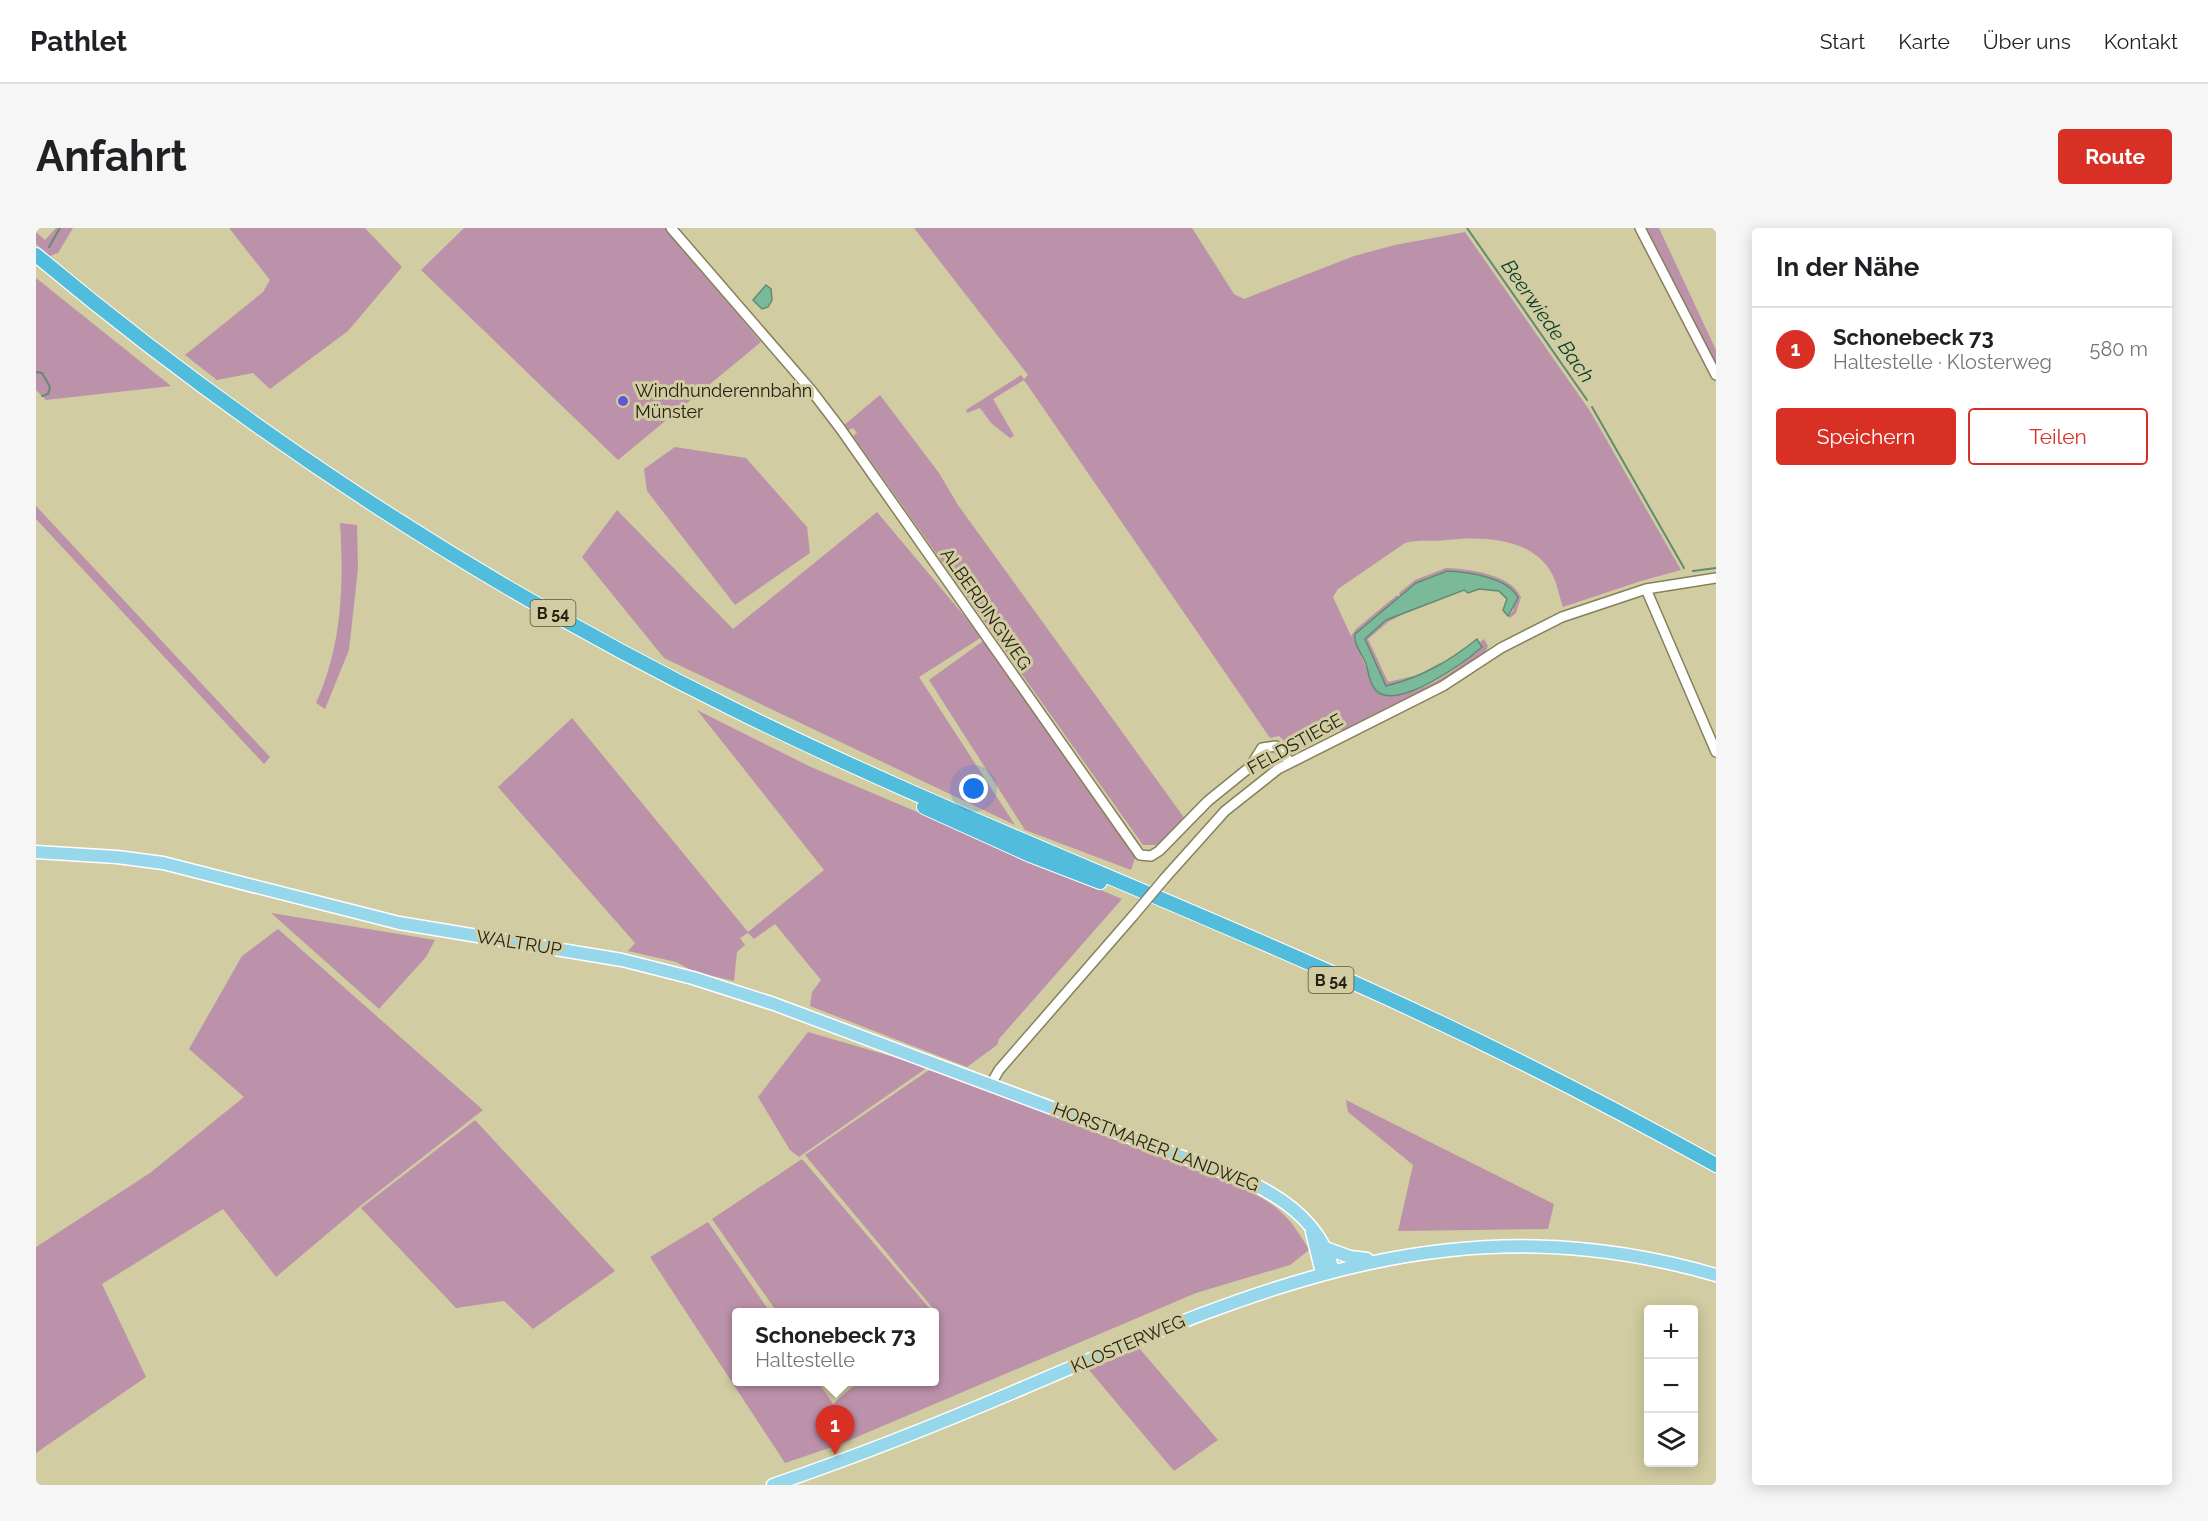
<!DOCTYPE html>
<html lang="de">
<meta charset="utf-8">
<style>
body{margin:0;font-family:Raleway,sans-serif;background:#f6f6f6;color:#202124}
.controls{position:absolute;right:18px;bottom:18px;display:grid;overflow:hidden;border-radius:6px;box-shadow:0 3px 15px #0003}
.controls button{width:54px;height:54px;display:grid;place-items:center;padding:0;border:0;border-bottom:2px solid #e0e0e0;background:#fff;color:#202124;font:30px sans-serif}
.you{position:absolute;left:938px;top:561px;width:21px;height:21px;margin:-15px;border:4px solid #fff;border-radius:50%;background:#1a73e8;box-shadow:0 0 0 9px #1a73e833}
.badge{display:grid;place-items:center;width:39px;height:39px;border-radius:50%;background:#d93025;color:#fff;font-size:20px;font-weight:700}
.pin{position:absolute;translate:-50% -50px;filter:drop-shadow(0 2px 3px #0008)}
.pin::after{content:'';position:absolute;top:32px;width:21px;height:18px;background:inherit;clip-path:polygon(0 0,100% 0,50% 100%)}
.popup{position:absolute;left:696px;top:1080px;width:207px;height:78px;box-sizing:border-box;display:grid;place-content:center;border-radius:6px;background:#fff;filter:drop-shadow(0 2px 4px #0005);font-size:20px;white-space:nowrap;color:#757577}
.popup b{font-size:22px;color:#202124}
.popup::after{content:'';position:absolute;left:50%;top:100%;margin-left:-12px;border:12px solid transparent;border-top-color:#fff}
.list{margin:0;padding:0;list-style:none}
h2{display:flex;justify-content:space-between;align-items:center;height:78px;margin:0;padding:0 24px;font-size:26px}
h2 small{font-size:20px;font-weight:400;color:#757577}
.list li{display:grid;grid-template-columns:39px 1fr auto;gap:18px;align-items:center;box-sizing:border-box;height:84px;padding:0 24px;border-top:2px solid #e0e0e0}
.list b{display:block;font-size:22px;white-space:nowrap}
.list p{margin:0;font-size:20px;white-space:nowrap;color:#757577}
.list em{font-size:20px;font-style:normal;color:#757577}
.actions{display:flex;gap:12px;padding:18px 24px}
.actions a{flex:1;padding:14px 0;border:2px solid #d93025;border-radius:6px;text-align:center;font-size:21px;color:#d93025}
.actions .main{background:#d93025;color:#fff}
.icon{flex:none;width:33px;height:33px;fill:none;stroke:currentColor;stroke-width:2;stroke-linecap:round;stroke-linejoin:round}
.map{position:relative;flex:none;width:1680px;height:1257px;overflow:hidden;border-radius:6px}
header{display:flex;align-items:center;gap:36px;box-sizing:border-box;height:84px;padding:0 30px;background:#fff;border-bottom:2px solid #e0e0e0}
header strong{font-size:28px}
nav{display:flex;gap:33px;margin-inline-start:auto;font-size:21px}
.intro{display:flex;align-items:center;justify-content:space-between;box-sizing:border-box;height:144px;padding:0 36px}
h1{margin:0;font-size:42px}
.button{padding:15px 27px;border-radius:6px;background:#d93025;color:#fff;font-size:21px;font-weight:700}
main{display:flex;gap:36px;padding:0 36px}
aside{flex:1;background:#fff;border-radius:6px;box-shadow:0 3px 15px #0003}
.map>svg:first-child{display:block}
.green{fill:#bc92ab}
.water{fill:#7aba9a;stroke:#608c71;stroke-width:1.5}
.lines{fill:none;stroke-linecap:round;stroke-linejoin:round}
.stream{stroke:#608c71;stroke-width:2}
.minor-casing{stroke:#868159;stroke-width:12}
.major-casing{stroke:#fff;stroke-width:15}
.highway-casing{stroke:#fff;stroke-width:16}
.minor{stroke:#fff;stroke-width:9}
.major{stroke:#97d7eb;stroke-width:12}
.highway{stroke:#52bcdd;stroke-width:14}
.minor-bridge-casing{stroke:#868159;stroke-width:12;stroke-linecap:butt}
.minor-bridge{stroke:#fff;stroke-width:9}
.poi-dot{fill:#6158d1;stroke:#d1cca1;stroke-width:2}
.labels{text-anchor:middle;stroke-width:6;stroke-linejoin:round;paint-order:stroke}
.shield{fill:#d1cca1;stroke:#58553d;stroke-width:1.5}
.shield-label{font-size:16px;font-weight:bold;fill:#242212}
.poi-label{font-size:18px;fill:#242212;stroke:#d1cca1;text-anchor:start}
.street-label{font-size:18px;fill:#242212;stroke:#d1cca1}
.water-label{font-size:20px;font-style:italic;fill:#0b412c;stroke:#d1cca1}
</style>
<header>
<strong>Pathlet</strong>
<nav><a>Start</a><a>Karte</a><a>Über uns</a><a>Kontakt</a></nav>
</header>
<div class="intro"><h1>Anfahrt</h1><a class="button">Route</a></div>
<main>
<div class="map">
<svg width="1680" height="1257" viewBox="0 0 1680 1257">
<rect width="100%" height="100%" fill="#d1cca1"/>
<path class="green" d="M20,0H37L22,25L14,28L0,16V4L9,12Z
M193,0H329L366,39L312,103L234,161L217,145L181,152L149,127L227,64L234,52Z
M428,0H629L725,114L582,232L385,42Z
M878,0H1156L1198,66L1208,71L1318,28L1359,17L1429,4L1554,183L1645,342L1605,353L1527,379C1523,368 1521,354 1515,344C1495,309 1444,308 1410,312C1395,314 1383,311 1369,315L1302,361L1297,369L1315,408L1320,401L1361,367L1363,369L1318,410L1338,459C1348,460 1360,464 1370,463C1396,462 1428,435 1446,419L1444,414L1448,411L1452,418C1446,442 1334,490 1308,503L1303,501L1262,521H1256L1243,508L1234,510L988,152L957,171L976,204L978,208L974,210L955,195L944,180L931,185L930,182L985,147L988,151L992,147Z
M1607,0H1623L1680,122V140Z
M0,50L135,158L10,172L0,162Z
M844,167L903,245L922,277L1149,591L1121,617H1107L817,208L821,205L817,200L812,202L808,197Z
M639,219L710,230L771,299L774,325L699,377L611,263L608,241Z
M0,278L234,529L228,536L0,291Z
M581,282L697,401L841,284L946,409L883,449L979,597L628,430L546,329Z
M304,295L321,297L322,341L313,422L289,481L280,475C306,418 308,357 304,295Z
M1410,340C1432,341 1475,346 1485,369L1480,385L1474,390L1472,388L1477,383L1478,363C1440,339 1398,335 1364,368L1363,365L1379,352Z
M1368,383L1369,385L1352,394L1332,411L1352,454L1382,447L1404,435L1406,438L1383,449L1350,458L1329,411L1350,392Z
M947,413L1100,627L1095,642L989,602L893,452Z
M661,482L775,539L1086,671L963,811L961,817L931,839L774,778L776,764L785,752L739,696L718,711L712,705L704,710L709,717L701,724L698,753L659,744L640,734L592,723L599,715L462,559L536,490L712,704L788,642Z
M235,685L399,712L390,729L343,781Z
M242,701L447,882L323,979L240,1049L187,981L66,1056L110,1149L0,1225V1019L114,945L208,869L153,821L206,728Z
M772,804L892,839L763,929L754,922L722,869Z
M896,840L1186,951C1230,971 1248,977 1273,1022L1254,1037L1160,1065L802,1217L749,1235L614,1029L672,994L734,1084H700V1154H782L797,1176L822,1154H898V1087L900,1084L769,927Z
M1310,872L1518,976L1512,1001L1362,1003L1377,937L1312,884Z
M439,892L579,1043L497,1101L468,1073L420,1080L325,980Z
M766,931L894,1081L891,1084H741L676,991Z
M1103,1120L1182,1212L1138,1243L1053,1142Z"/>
<path class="water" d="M730,57L735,61L736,72L732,79L726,81L717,72Z
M1411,343C1431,344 1473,349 1482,370L1472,388L1467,382L1471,371L1463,363L1443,361L1432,365L1428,362L1350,392L1329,411L1350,458C1386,449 1412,434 1441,411L1446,419C1429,434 1367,479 1343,465C1334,459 1333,446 1330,436C1327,427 1317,416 1319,406L1380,355Z"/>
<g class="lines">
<path class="stream" d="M1431,0L1551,172
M13,19L24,0
M0,144L6,145L14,159L12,166L6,168
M1556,179L1648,340
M1657,343L1680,340"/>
<g class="minor-casing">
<path id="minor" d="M635,0L775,162L804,200L1104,627L1115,628L1123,623L1172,573L1214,539L1226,520L1240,518L1254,534
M1604,0L1680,147
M1610,361L1680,524
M1129,650L1189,583L1242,541L1407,458L1465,420L1526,389L1610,361L1680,350
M955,856L963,842L1097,688"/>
</g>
<g class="major-casing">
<path id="major" d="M0,624L81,629L127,635L363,695L586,732L657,750L738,776L1211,953C1250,971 1287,998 1297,1043
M1276,1004L1286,1045
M1292,1021L1314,1029L1331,1031
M737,1257C822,1228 905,1195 987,1160C1224,1059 1418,971 1680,1047"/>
</g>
<g class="highway-casing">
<path id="highway" d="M0,27C214,206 451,360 701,483C906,584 1120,665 1327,759C1447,813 1565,873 1680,937
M888,579L994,627L1064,654"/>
</g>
<use href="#minor" class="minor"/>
<use href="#major" class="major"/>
<use href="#highway" class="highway"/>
<g class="minor-bridge-casing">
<path id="minor-bridge" d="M1097,688L1129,650"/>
</g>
<use href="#minor-bridge" class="minor-bridge"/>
</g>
<circle class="poi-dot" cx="587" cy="173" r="6"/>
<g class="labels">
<g class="shield">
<rect x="494.5" y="372" width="45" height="26" rx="4.5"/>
<rect x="1272.5" y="739" width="45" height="26" rx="4.5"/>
</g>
<g class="shield-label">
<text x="517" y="391">B 54</text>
<text x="1295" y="758">B 54</text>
</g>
<g class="poi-label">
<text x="599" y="169">Windhunderennbahn<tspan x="599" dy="21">Münster</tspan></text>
</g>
<g class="street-label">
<text transform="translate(950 381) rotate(55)" y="6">ALBERDINGWEG</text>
<text transform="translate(1259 516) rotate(-29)" y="6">FELDSTIEGE</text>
<text transform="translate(483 715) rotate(9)" y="6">WALTRUP</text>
<text transform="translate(1120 919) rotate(21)" y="6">HORSTMARER LANDWEG</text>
<text transform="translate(1092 1116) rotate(-23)" y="6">KLOSTERWEG</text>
</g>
<g class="water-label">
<text transform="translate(1512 93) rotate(55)" y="7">Beerwiede Bach</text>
</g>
</g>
</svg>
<div class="controls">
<button>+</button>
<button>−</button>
<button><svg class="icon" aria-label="layers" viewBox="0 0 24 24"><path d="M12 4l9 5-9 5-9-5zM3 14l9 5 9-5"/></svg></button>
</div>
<div class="you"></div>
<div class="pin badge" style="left:799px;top:1227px">1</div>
<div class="popup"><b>Schonebeck 73</b>Haltestelle</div>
</div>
<aside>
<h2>In der Nähe<small></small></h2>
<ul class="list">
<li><span class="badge">1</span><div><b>Schonebeck 73</b><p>Haltestelle · Klosterweg</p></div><em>580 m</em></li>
</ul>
<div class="actions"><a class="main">Speichern</a><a>Teilen</a></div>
</aside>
</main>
